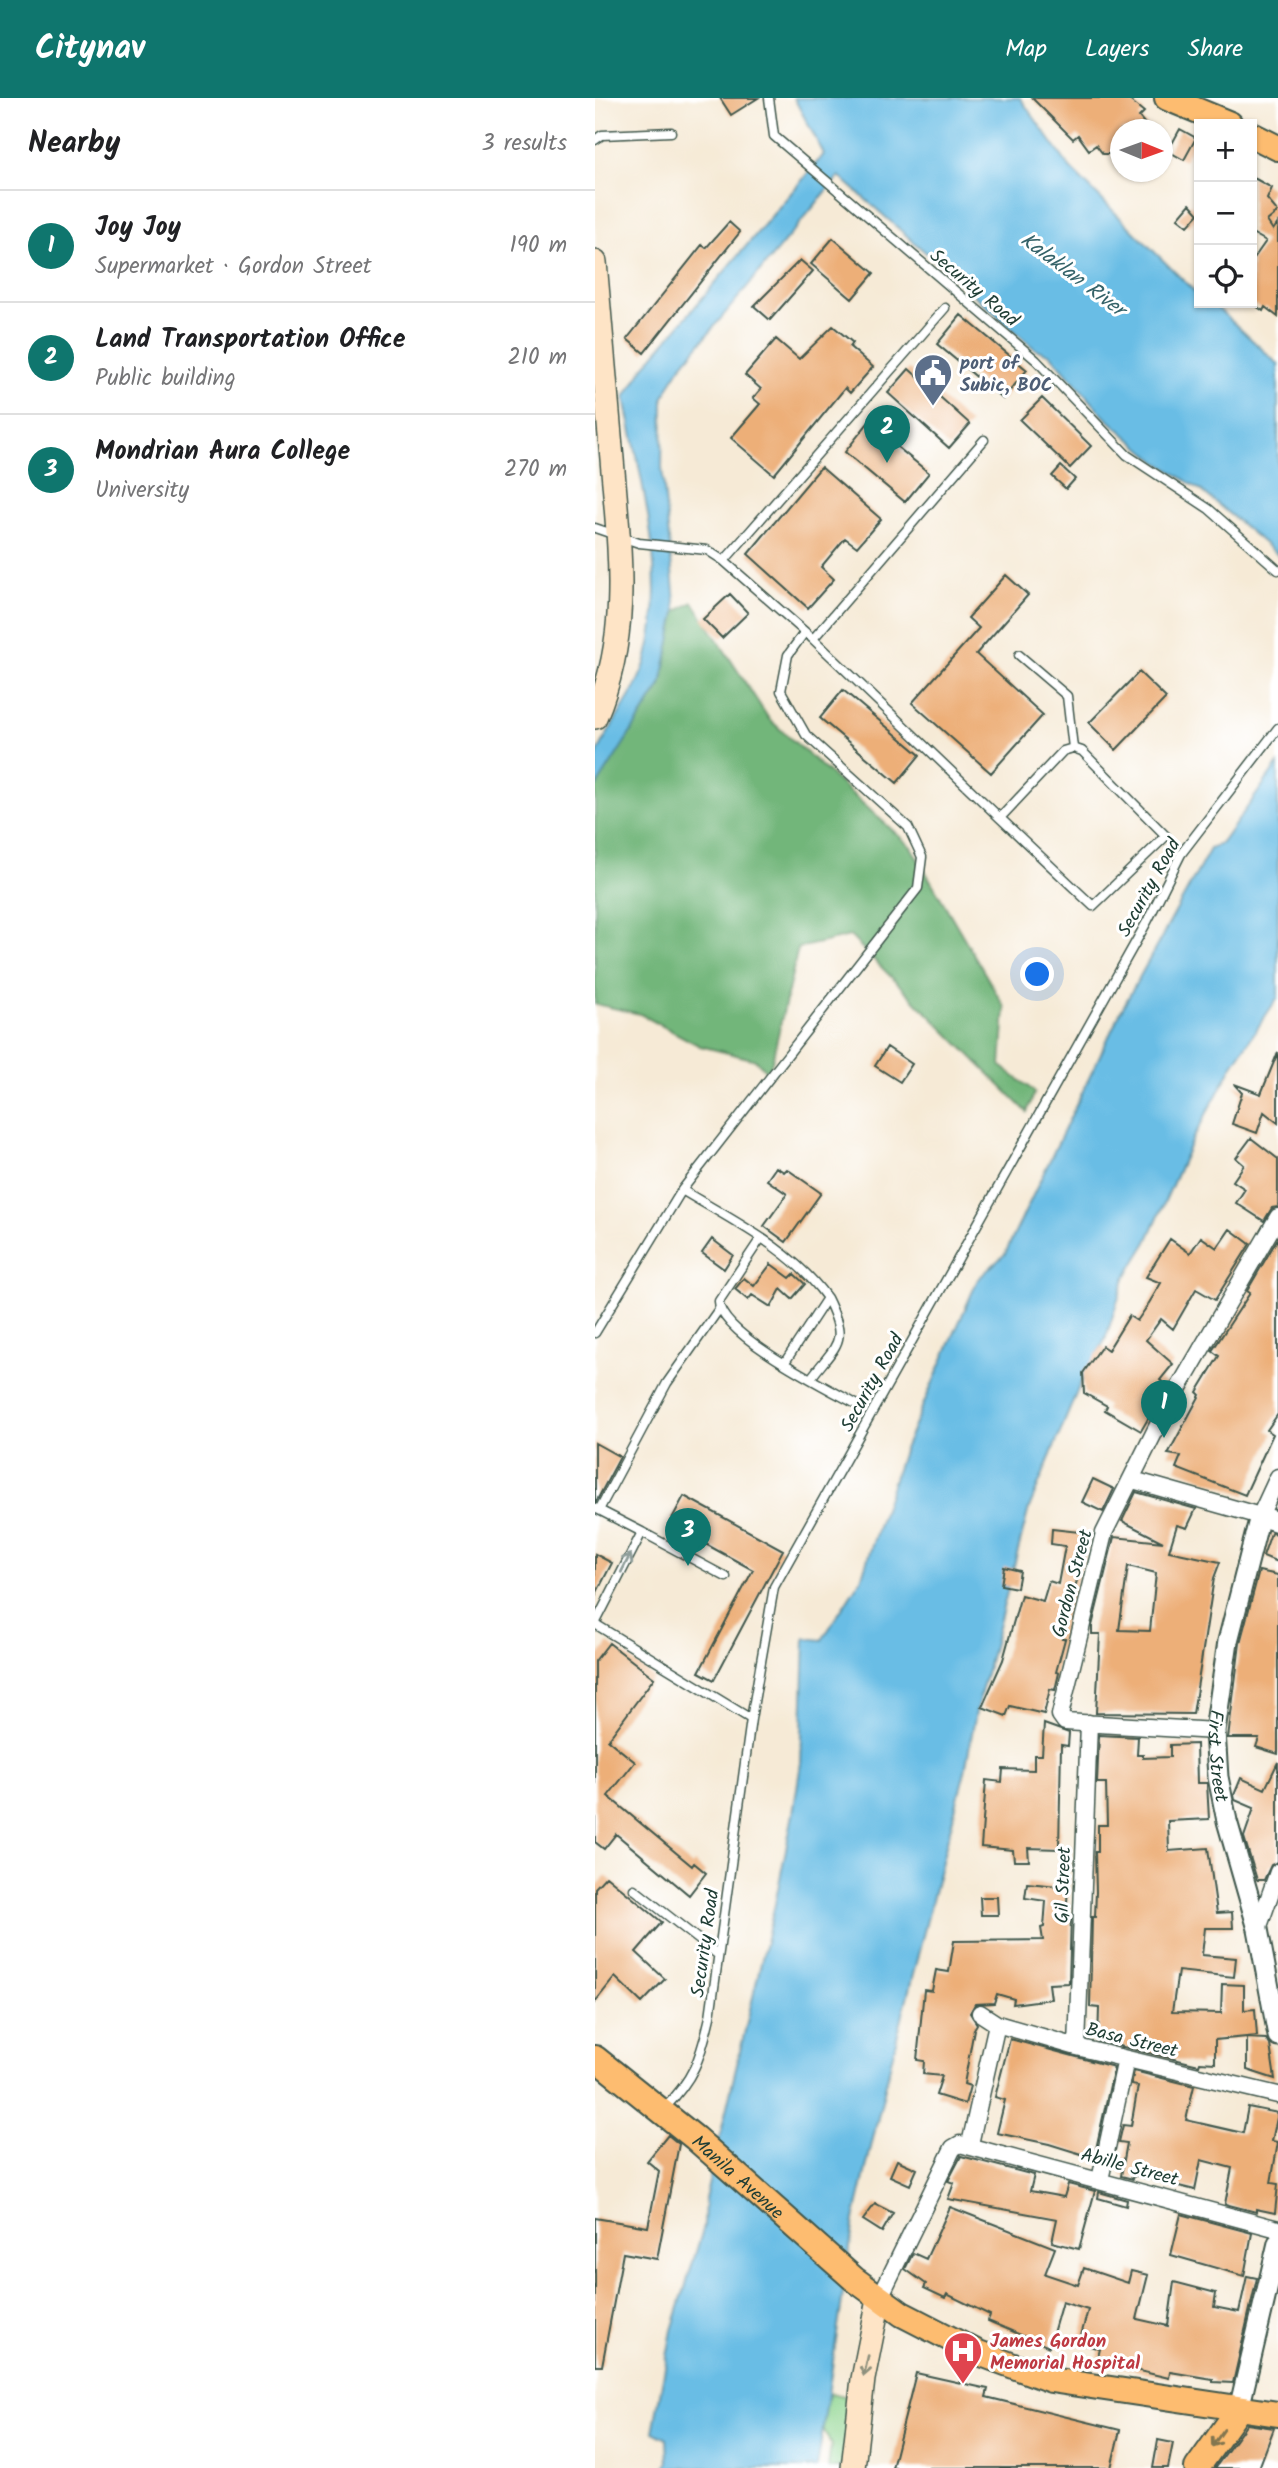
<!DOCTYPE html>
<meta charset="utf-8">
<style>
body{margin:0;font-family:Kalam,sans-serif;background:#f6f6f6;color:#202124}
.controls{position:absolute;right:21px;top:21px;display:grid;overflow:hidden;border-radius:0px;box-shadow:0 2px 5px #0004}
.controls button{width:63px;height:63px;display:grid;place-items:center;padding:0;border:0;border-bottom:2px solid #e0e0e0;background:#fff;color:#202124;font:35px sans-serif}
.compass{position:absolute;left:515px;top:21px;width:63px;height:63px;border-radius:50%;background:#fff;box-shadow:0 2px 5px #0004;rotate:91deg}
.you{position:absolute;left:443px;top:877px;width:24px;height:24px;margin:-18px;border:5px solid #fff;border-radius:50%;background:#1a73e8;box-shadow:0 0 0 10px #1a73e833}
.badge{display:grid;place-items:center;width:46px;height:46px;border-radius:50%;background:#0f766e;color:#fff;font-size:23px;font-weight:700}
.pin{position:absolute;translate:-50% -58px;filter:drop-shadow(0 2px 4px #0008)}
.pin::after{content:'';position:absolute;top:37px;width:24px;height:21px;background:inherit;clip-path:polygon(0 0,100% 0,50% 100%)}
.list{margin:0;padding:0;list-style:none}
h2{display:flex;justify-content:space-between;align-items:center;height:91px;margin:0;padding:0 28px;font-size:30px}
h2 small{font-size:23px;font-weight:400;color:#757577}
.list li{display:grid;grid-template-columns:46px 1fr auto;gap:21px;align-items:center;box-sizing:border-box;height:112px;padding:0 28px;border-top:2px solid #e0e0e0}
.list b{display:block;font-size:26px;white-space:nowrap}
.list p{margin:0;font-size:23px;white-space:nowrap;color:#757577}
.list em{font-size:23px;font-style:normal;color:#757577}
.icon{flex:none;width:38px;height:38px;fill:none;stroke:currentColor;stroke-width:2;stroke-linecap:round;stroke-linejoin:round}
.map{position:relative;flex:none;width:683px;height:2370px;overflow:hidden}
header{display:flex;align-items:center;gap:42px;box-sizing:border-box;height:98px;padding:0 35px;background:#0f766e;color:#fff}
header strong{font-size:33px}
nav{display:flex;gap:38px;margin-inline-start:auto;font-size:24px}
main{display:flex}
aside{flex:1;background:#fff}
.map>svg:first-child{display:block}
.green{fill:#8ed58f;stroke:#568962;stroke-width:2}
.forest{fill:#72b67a;stroke:#487a57;stroke-width:2}
.water{fill:#69bde5;stroke:#447d8c;stroke-width:2}
.building{fill:#edaf78;fill-rule:evenodd}
.lines{fill:none;stroke-linecap:round;stroke-linejoin:round}
.service-casing{stroke:#3f574c;stroke-width:11}
.minor-casing{stroke:#3f574c;stroke-width:19}
.tertiary-casing{stroke:#3f574c;stroke-width:23}
.secondary-casing{stroke:#3f574c;stroke-width:26}
.primary-casing{stroke:#3f574c;stroke-width:28}
.service{stroke:#fff;stroke-width:8}
.minor{stroke:#fff;stroke-width:16}
.tertiary{stroke:#fff;stroke-width:19}
.secondary{stroke:#fee4c6;stroke-width:23}
.primary{stroke:#fdbc70;stroke-width:24}
.oneway{stroke:#8f9e9a}
.oneway2{stroke:#8e907d}
.oneway3{stroke:#83764f}
.labels{text-anchor:middle;stroke-width:6;stroke-linejoin:round;paint-order:stroke}
.street-label{font-size:19px;fill:#1f3d34;stroke:#fff}
.service-label{font-size:19px;font-weight:bold;fill:#4e5e75;stroke:#fff;text-anchor:start}
.health-label{font-size:19px;font-weight:bold;fill:#be3a42;stroke:#fff;text-anchor:start}
.water-label{font-size:21px;font-style:italic;fill:#356369;stroke:#fff}
</style>
<header>
<strong>Citynav</strong>
<nav><a>Map</a><a>Layers</a><a>Share</a></nav>
</header>
<main>
<aside>
<h2>Nearby<small>3 results</small></h2>
<ul class="list">
<li><span class="badge">1</span><div><b>Joy Joy</b><p>Supermarket · Gordon Street</p></div><em>190 m</em></li>
<li><span class="badge">2</span><div><b>Land Transportation Office</b><p>Public building</p></div><em>210 m</em></li>
<li><span class="badge">3</span><div><b>Mondrian Aura College</b><p>University</p></div><em>270 m</em></li>
</ul>
</aside>
<div class="map">
<svg width="683" height="2370" viewBox="0 0 683 2370">
<rect width="100%" height="100%" fill="#fff"/>
<filter id="ink" filterUnits="userSpaceOnUse"><feTurbulence type="fractalNoise" baseFrequency=".0143" numOctaves="2"/><feDisplacementMap in="SourceGraphic" scale="14" xChannelSelector="R" yChannelSelector="G"/><feConvolveMatrix kernelMatrix="1 2 1 2 8 2 1 2 1" color-interpolation-filters="sRGB"/></filter>
<filter id="wash" filterUnits="userSpaceOnUse"><feTurbulence type="fractalNoise" baseFrequency=".00686" numOctaves="4" result="noise"/><feDisplacementMap in="SourceGraphic" scale="28" xChannelSelector="R" yChannelSelector="G"/><feGaussianBlur stdDeviation="1.57" result="paint"/><feColorMatrix in="noise" values="0 0 0 0 0 0 0 0 0 0 0 0 0 0 0 0 0 1.4 0 .05"/><feComposite in="paint" operator="in"/></filter>
<g filter="url(#wash)">
<rect width="100%" height="100%" fill="#f6ead6"/>
<path class="green" d="M235,2295L264,2301L254,2370H233L236,2347L225,2323Z"/>
<path class="forest" d="M98,504L174,621L316,749L410,910L406,968L440,994L432,1014L255,838L203,850L174,976L161,962L105,948L45,916L0,906V689L66,587L81,514Z"/>
<path class="water" d="M199,0H425L476,71L604,198V205H617L683,266V457L607,393L561,363L510,319L456,257L440,251L244,78L83,272L68,301L67,369L81,514L66,587L0,691C0,682 0,668 1,659C15,624 42,596 52,559C74,475 45,382 30,299L49,269L229,56Z
M683,666V899L638,967L596,1044L552,1144L530,1180L510,1242L485,1286L434,1410L381,1614L370,1673L300,1947L259,2122L222,2370H69L73,2365L72,2341L58,2334L77,2232L109,2128L110,2101L180,1806L198,1716L206,1665L210,1540L227,1542L266,1481L308,1353L383,1181L410,1156L527,911L615,751L627,745Z"/>
<g id="blocks">
<path class="building" d="M125,0H163L136,17Z
M437,0H532L549,14L544,19L555,32H526V46L514,56H508L501,47L494,52L483,37L478,41Z
M585,31L601,40L589,62L573,53Z
M657,79L677,90L672,101L683,114L672,123L678,132L683,125V219L670,209L668,213L657,205V163L671,143L657,135Z
M595,106L604,116L593,128L583,120Z
M134,124L145,134L49,255L32,241L107,147L111,150Z
M238,140L279,175L257,201L216,166Z
M205,162L218,173L175,222L159,208Z
M366,217L432,272L408,301L342,246Z
M238,228L258,245L255,249L278,269L255,295L250,290L179,377L136,340L165,306L158,300L166,291L150,277L181,241L204,261Z
M314,271L375,326L354,350L293,295Z
M447,300L496,348L475,370L425,322Z
M273,325L334,375L310,404L250,354Z
M466,368L480,381L471,391L457,378Z
M226,369L286,421L262,449L250,440L226,469L239,481L213,510L153,456Z
M411,477L433,497L381,556L448,617L396,675L317,605L384,530L373,520Z
M135,496L153,515L127,540L108,521Z
M544,574L571,600L521,652L494,625Z
M248,592L325,657L302,685L225,620Z
M292,949L317,966L305,984L280,968Z
M683,954V1025L669,1014L662,1035L637,1026L647,995L639,986L666,996Z
M656,1040L683,1061V1109L677,1110L669,1123L641,1105L650,1091L638,1083L649,1067L641,1060Z
M181,1069L189,1074L192,1071L226,1095L191,1144L169,1128L192,1096L172,1082Z
M635,1131L655,1146L620,1202L601,1191L578,1231L566,1221L551,1242L578,1266L565,1282L572,1288L546,1333L510,1312L512,1308L489,1295L488,1275L507,1248L513,1252L534,1218L542,1223L551,1210L566,1185L551,1179L575,1141L595,1155L606,1139L622,1150Z
M683,1140V1316L672,1332L678,1336L650,1397L581,1370L586,1358L573,1356L605,1297L602,1294L624,1258L617,1253L655,1195L652,1193Z
M117,1141L138,1157L129,1171L107,1155Z
M176,1166L195,1180L199,1176L210,1186L197,1201L186,1191L176,1209L157,1197L153,1202L140,1191L149,1180L159,1188Z
M0,1345L25,1359L1,1404H0Z
M498,1381L519,1391L508,1414L487,1404Z
M541,1394L601,1411L592,1430L582,1427L574,1453L625,1464L619,1480L598,1616L501,1615L505,1536H497V1528L519,1439L568,1444L527,1423ZM533,1468L561,1475L555,1533L524,1532Z
M89,1398L188,1452L119,1582L104,1574L158,1472L74,1426Z
M457,1431L494,1435L467,1541H470L461,1574L464,1575L460,1592L455,1591L449,1616L415,1608L411,1618L387,1609L408,1562L426,1497L448,1503L454,1483L463,1486L470,1448L456,1446Z
M676,1435L683,1436V1464L668,1458Z
M0,1456L17,1465L0,1498Z
M409,1469L425,1473L422,1490L406,1487Z
M664,1473L683,1477V1656L661,1649L664,1640H633L645,1545Z
M14,1545L59,1580L13,1642L40,1664L13,1698L97,1768L99,1765L111,1775L94,1797L21,1736L9,1751L0,1744V1563Z
M449,1626L474,1635L473,1648L466,1647L464,1751L433,1750L434,1763H419L418,1752L386,1749L391,1682L407,1684L408,1671L439,1672V1657H447Z
M504,1637L543,1639L542,1657H548V1660L575,1659V1647L601,1646L602,1685H612L614,1721L573,1723L574,1753L613,1750L622,1815L637,1814L638,1830H610L607,1857L641,1860L639,1879L583,1873L577,1914L626,1915L627,1886L649,1887V1912L660,1911L662,1938L620,1942V1965L605,1964L604,1967L503,1943L504,1910L495,1909L497,1819H500L501,1794L500,1754H503V1727H512L511,1685H502Z
M683,1664V1764L676,1767L669,1782H662L649,1739L659,1710L640,1702L639,1697L646,1680L670,1691Z
M11,1778L67,1824L41,1854L70,1881L47,1905L20,1879L0,1904V1790Z
M432,1785L473,1789L471,1819H476L474,1885L454,1886L456,1901L418,1906L419,1901L402,1896L399,1905L380,1906L375,1915L382,1926L379,1931L369,1986L375,1988L370,2006L341,1997L347,1978L328,1976L329,1963L322,1962L329,1892L337,1893L341,1872L354,1874L359,1843L448,1842L446,1830L449,1829L451,1803L430,1800Z
M385,1799H402L403,1817H386Z
M652,1940L671,1941L675,1947L680,1981L652,1972Z
M415,1941L519,1969L499,2060L454,2046L402,2035L410,2002L400,1999Z
M539,1973L599,1988L591,2022L648,2035L653,2009L683,2015L677,2043L683,2044L676,2085L683,2086L680,2115L661,2111V2114L630,2106L637,2070L606,2062L600,2092L539,2077L538,2081L526,2078L532,2045L524,2044L528,2027L536,2028L543,1988L536,1987Z
M73,2037L84,2046L62,2161L28,2155L7,2268H0V2120L53,2129L64,2073L52,2063Z
M366,2058L439,2077L435,2093L469,2099L473,2086L500,2093L484,2151L457,2144L462,2121L353,2101L359,2085L353,2083Z
M302,2062L322,2071L315,2087L295,2078Z
M504,2094L532,2102L531,2108L503,2100Z
M280,2106L298,2115L287,2134L268,2122Z
M355,2109L460,2150L450,2176L483,2187L489,2170L533,2185L536,2173L553,2177L542,2221L573,2228L579,2184L621,2195L619,2209L644,2214L652,2178L662,2180L638,2285L618,2284V2281L575,2274L574,2280L502,2263L505,2251L484,2245L493,2212L467,2204L454,2249L393,2223L395,2217L352,2196L350,2200L329,2190L331,2186L310,2171L318,2155L331,2161Z
M586,2116L657,2135L649,2178L576,2157Z
M321,2275L393,2291L391,2299L525,2332L516,2370H297Z
M652,2326L679,2330L664,2370H620Z
M563,2342L578,2345L573,2370H558Z"/>
</g>
</g>
<g filter="url(#ink)">
<use href="#blocks" fill-opacity="0" stroke="#3f574c" stroke-width="2"/>
<g class="lines">
<g class="service-casing">
<path id="service" d="M174,0L179,38L441,262L532,357L614,411L683,472
M0,42L7,37L76,34
M0,430L44,445L112,452L129,463L218,541L405,720L468,653L478,650L487,653L571,738L498,808L405,720
M129,463L350,210
M218,541L389,342
M424,557L472,598L478,650
M87,1092L323,790L327,759L313,729L211,637L186,593L193,557L209,535
M166,1140L124,1203C123,1236 234,1291 263,1307
M0,1235L87,1092C138,1123 197,1151 232,1200L190,1264
M216,1280C243,1244 254,1245 232,1200
M0,1410L47,1434L0,1526L156,1621
M4,1412L72,1285L124,1211
M47,1434L131,1479
M39,1791L122,1856
M68,2012C99,1980 105,1962 115,1919L156,1621L179,1489L553,822L586,756L683,630"/>
</g>
<g class="minor-casing">
<path id="minor" d="M538,1382L665,1418L683,1379
M620,1633L470,1624L465,1617L509,1435L568,1317L683,1119
M663,1831L683,1774
M385,1915L402,1926L482,1949L683,1997
M482,1949L494,1625
M375,2046L402,1926
M505,2082L531,1961
M284,2201L358,2050L365,2046L683,2131"/>
</g>
<g class="tertiary-casing">
<g id="tertiary">
<path id="s1" d="M683,1424L665,1418L633,1543L620,1633L623,1679L632,1723L663,1831L683,1938"/>
<path d="M644,2311L683,2145"/>
</g>
</g>
<g class="secondary-casing">
<path id="secondary" d="M0,164C6,230 11,296 17,361C24,449 37,535 0,619
M258,2370L268,2281L284,2201"/>
</g>
<g class="primary-casing">
<g id="primary">
<path d="M572,0L635,26"/>
<path d="M657,37L683,50"/>
<path id="s2" d="M0,1960L100,2040L259,2181L307,2216L381,2254L456,2282L683,2316"/>
<path d="M602,2370L644,2311"/>
</g>
</g>
<use href="#service" class="service"/>
<use href="#minor" class="minor"/>
<use href="#tertiary" class="tertiary"/>
<use href="#secondary" class="secondary"/>
<use href="#primary" class="primary"/>
</g>
<defs><path id="oneway-shaft" d="M-6 0H5M1.5-3L5.5 0L1.5 3" fill="none" stroke-width="1.6" stroke-linecap="round" stroke-linejoin="round" transform="scale(1.75)"/></defs>
<use class="oneway" href="#oneway-shaft" transform="translate(31 1465) rotate(-63)"/>
<use class="oneway2" href="#oneway-shaft" transform="translate(271 2268) rotate(102)"/>
<use class="oneway3" href="#oneway-shaft" transform="translate(623 2340) rotate(125)"/>
</g>
<defs>
<g id="civic-pin" transform="scale(2.0125)"><path d="M0 17L-7.5 6A9.5 9.5 0 1 1 7.5 6Z" fill="#5c6f8a" stroke="#fff"/><path d="M-.6-6.5H3V-4.5H.6V-3L4-1V1h2V6H-6V1h2V-1L-.6-3ZM-1.2 2.5V6h2.4V2.5Z" fill="#fff"/></g>
<g id="hospital-pin" transform="scale(2.0125)"><path d="M0 17L-7.5 6A9.5 9.5 0 1 1 7.5 6Z" fill="#e0444e" stroke="#fff"/><path d="M-5-5h3v3.5h4V-5h3V5h-3V1.5h-4V5h-3Z" fill="#fff"/></g>
</defs>
<g fill-rule="evenodd">
<use href="#civic-pin" x="338" y="275"/>
<use href="#hospital-pin" x="368" y="2253"/>
</g>
<g class="labels">
<g class="street-label">
<text transform="translate(380 189) rotate(40)" y="7">Security Road</text>
<text transform="translate(553 789) rotate(-61)" y="7">Security Road</text>
<text transform="translate(276 1284) rotate(-61)" y="7">Security Road</text>
<text transform="translate(476 1485) rotate(-75)" y="7">Gordon Street</text>
<text dy="7" stroke="none"><textPath href="#s1" startOffset="264">First Street</textPath></text>
<text transform="translate(467 1787) rotate(-88)" y="7">Gil Street</text>
<text transform="translate(109 1845) rotate(-82)" y="7">Security Road</text>
<text transform="translate(537 1941) rotate(14)" y="7">Basa Street</text>
<text transform="translate(535 2068) rotate(15)" y="7">Abille Street</text>
<text dy="7" stroke="none"><textPath href="#s2" startOffset="186">Manila Avenue</textPath></text>
</g>
<g class="service-label">
<text x="365" y="271">port of<tspan x="365" dy="22">Subic, BOC</tspan></text>
</g>
<g class="health-label">
<text x="395" y="2249">James Gordon<tspan x="395" dy="22">Memorial Hospital</tspan></text>
</g>
<g class="water-label">
<text transform="translate(478 176) rotate(37)" y="7">Kalaklan River</text>
</g>
</g>
</svg>
<div class="controls">
<button>+</button>
<button>−</button>
<button><svg class="icon" aria-label="locate" viewBox="0 0 24 24"><circle cx="12" cy="12" r="6"/><path d="M12 2v4M12 18v4M2 12h4M18 12h4"/></svg></button>
</div>
<svg class="compass" viewBox="-18 -18 36 36"><path d="M0-13l5 13h-10z" fill="#e53935"/><path d="M0 13l5-13h-10z" fill="#757577"/></svg>
<div class="you"></div>
<div class="pin badge" style="left:569px;top:1340px">1</div>
<div class="pin badge" style="left:292px;top:365px">2</div>
<div class="pin badge" style="left:93px;top:1468px">3</div>
</div>
</main>
